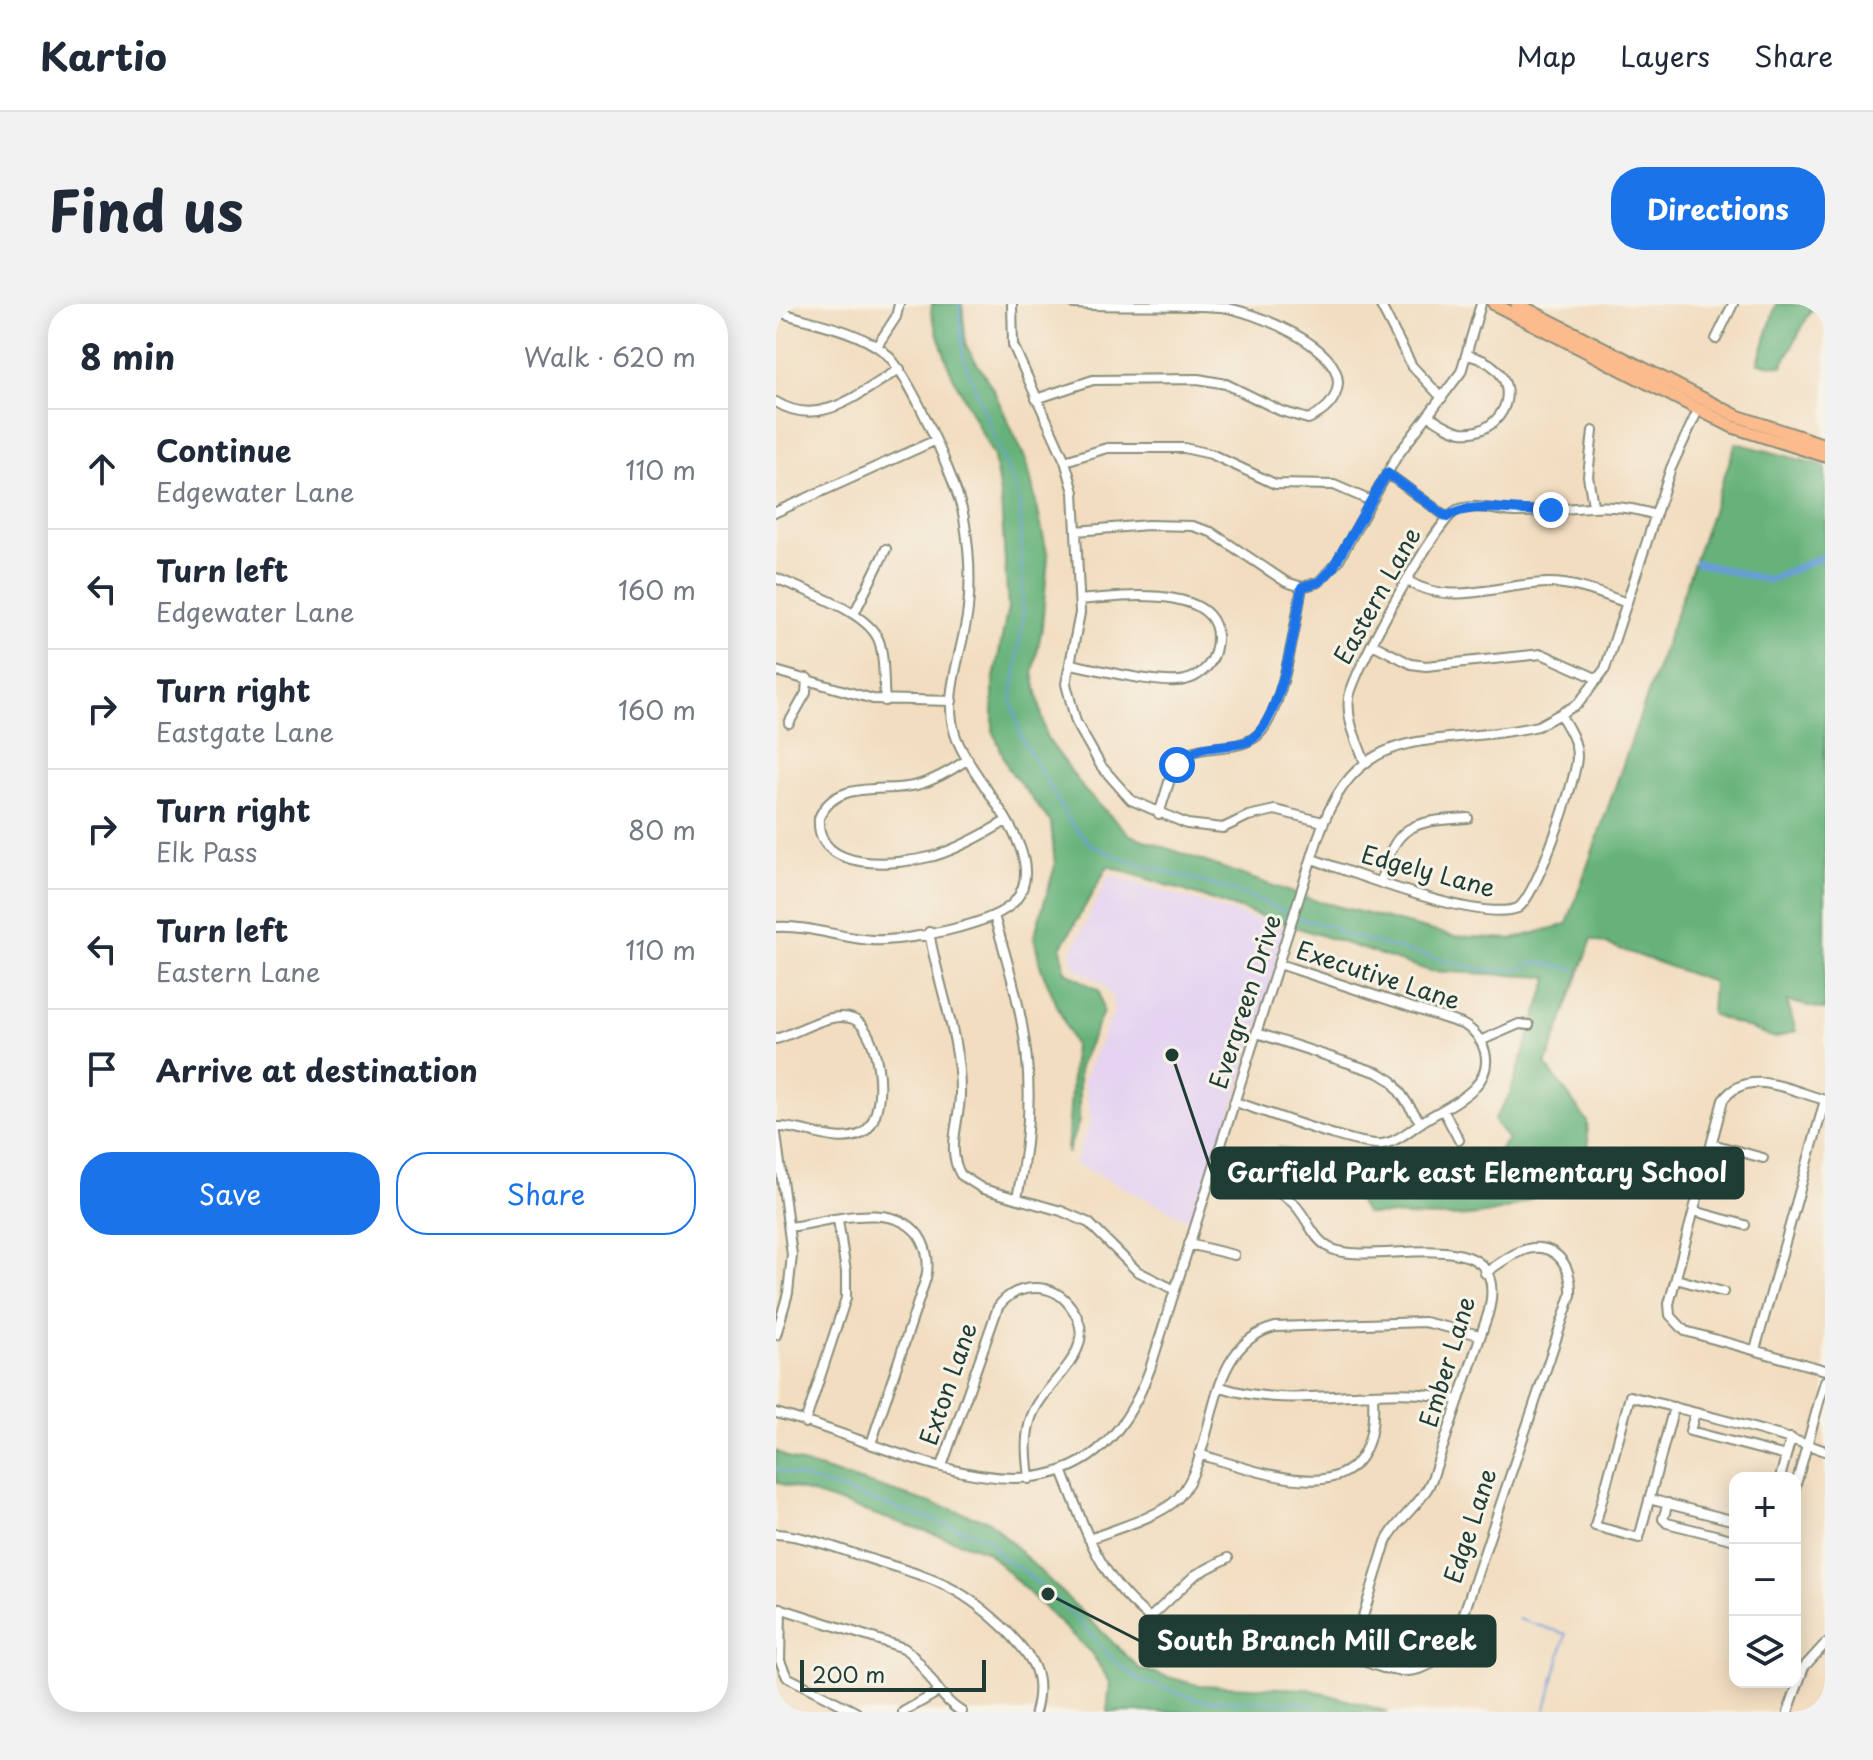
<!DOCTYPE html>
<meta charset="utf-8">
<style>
body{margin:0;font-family:"Playpen Sans",sans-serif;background:#f2f2f3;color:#1f2937}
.controls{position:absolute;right:24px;bottom:24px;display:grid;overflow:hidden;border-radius:16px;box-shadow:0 4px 20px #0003}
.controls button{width:72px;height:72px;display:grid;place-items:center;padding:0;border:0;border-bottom:2px solid #e0e1e3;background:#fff;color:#1f2937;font:40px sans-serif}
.scale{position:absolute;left:24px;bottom:20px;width:186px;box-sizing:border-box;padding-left:8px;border:4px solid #1f3d34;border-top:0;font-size:22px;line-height:28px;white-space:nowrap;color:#1f3d34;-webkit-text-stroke:6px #f7f3e8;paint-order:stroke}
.stop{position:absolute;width:24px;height:24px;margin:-18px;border:6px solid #1a73e8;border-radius:50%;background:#fff}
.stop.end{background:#1a73e8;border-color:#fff;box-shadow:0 2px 8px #0008}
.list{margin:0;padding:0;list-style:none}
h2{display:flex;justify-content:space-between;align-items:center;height:104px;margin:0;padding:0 32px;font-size:34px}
h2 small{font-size:26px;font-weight:400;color:#747a83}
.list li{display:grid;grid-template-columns:52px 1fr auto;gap:24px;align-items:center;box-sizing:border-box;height:120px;padding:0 32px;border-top:2px solid #e0e1e3}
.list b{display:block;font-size:30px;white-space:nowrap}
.list p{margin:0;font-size:26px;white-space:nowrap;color:#747a83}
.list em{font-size:26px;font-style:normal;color:#747a83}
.actions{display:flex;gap:16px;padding:24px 32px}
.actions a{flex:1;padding:18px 0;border:2px solid #1a73e8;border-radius:32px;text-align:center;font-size:28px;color:#1a73e8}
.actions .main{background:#1a73e8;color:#fff}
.icon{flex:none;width:44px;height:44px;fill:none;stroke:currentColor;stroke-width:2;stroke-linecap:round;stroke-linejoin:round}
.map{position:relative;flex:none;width:1049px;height:1408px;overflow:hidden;border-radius:32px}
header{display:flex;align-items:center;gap:48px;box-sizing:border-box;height:112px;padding:0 40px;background:#fff;border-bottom:2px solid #e0e1e3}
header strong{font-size:38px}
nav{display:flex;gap:44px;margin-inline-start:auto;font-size:28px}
.intro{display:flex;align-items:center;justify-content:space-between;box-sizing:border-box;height:192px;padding:0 48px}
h1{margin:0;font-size:56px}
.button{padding:20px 36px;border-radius:32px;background:#1a73e8;color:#fff;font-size:28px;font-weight:700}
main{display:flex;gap:48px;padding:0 48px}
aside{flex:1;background:#fff;border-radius:32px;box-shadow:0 4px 20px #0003}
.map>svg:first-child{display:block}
.built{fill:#e5d3f1}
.forest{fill:#66b27a;stroke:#427857;stroke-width:2}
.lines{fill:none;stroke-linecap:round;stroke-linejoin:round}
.stream{stroke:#689ed5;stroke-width:2}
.canal{stroke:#689ed5;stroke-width:7}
.minor-casing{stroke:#888d7a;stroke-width:12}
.major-casing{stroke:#888d7a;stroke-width:15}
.minor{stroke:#fff;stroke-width:8}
.major{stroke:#fbbb8c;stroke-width:11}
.route{stroke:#1a73e8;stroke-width:10}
.labels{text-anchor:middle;stroke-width:6;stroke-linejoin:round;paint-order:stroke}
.street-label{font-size:24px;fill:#1f3d34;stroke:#f7f3e8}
.leader{fill:none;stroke:#1f3d34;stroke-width:3}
.callout-dot{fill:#1f3d34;stroke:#f7f3e8;stroke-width:3}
.callout{fill:#1f3d34;stroke:#1f3d34;stroke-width:3}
.callout-label{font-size:26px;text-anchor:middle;font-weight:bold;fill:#fff}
</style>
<header>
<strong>Kartio</strong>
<nav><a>Map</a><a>Layers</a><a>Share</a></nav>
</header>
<div class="intro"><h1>Find us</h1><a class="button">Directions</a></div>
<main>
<aside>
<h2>8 min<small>Walk · 620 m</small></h2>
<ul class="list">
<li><svg class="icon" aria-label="ahead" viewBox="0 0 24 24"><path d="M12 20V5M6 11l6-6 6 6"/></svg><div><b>Continue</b><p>Edgewater Lane</p></div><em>110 m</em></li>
<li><svg class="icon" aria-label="left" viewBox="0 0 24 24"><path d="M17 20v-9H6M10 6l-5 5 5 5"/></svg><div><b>Turn left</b><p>Edgewater Lane</p></div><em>160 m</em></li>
<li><svg class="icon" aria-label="right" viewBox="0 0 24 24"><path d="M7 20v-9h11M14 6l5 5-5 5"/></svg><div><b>Turn right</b><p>Eastgate Lane</p></div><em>160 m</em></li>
<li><svg class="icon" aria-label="right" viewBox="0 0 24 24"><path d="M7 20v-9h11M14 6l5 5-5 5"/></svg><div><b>Turn right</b><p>Elk Pass</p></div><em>80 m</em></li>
<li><svg class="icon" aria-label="left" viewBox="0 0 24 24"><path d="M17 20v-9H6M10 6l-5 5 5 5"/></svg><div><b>Turn left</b><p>Eastern Lane</p></div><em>110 m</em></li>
<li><svg class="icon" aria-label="arrive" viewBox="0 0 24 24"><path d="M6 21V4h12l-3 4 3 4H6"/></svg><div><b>Arrive at destination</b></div></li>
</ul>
<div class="actions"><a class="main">Save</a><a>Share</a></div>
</aside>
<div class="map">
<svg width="1049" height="1408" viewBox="0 0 1049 1408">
<rect width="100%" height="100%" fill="#f7f3e8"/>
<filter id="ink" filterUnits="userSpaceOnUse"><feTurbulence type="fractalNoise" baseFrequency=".0125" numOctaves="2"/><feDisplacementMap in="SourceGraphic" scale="16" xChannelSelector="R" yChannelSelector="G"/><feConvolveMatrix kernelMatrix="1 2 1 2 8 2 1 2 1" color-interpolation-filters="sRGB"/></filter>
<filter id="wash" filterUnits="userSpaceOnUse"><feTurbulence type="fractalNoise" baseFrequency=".006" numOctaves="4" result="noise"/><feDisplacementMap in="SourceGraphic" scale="32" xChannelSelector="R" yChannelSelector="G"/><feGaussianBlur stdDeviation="1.8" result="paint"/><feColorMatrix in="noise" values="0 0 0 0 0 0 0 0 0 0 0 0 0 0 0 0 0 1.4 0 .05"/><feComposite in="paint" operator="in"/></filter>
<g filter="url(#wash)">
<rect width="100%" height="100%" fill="#f2ddc0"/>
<path class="built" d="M333,571L514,625L420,919L298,859L315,817L308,774L338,708L336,692L324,678L301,665L294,651Z"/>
<path class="forest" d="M156,0H186L190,42L216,83L251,158L272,253L266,323L257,369L270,432L309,487L354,531L537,596L677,632L737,635L791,620L960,139L1049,162V706L1011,697L1020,727L999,734L935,710L937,678L816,635L770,761L811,817L813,849C784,859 783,877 761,891C712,923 645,911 590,910L574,884L501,843L599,865L648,855L700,871L732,836L718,816L734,790L773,673L654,667L332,562L285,644L289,667L323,687L327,708L303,763V817L291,850L298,741L265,664L258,633L279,562L275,519L232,464L217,426V379L232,304L225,197L218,153L174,66L155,10Z
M1000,0H1045L1048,4L1035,6L1006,62L982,59Z
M0,1147L16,1156L213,1217L364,1365L421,1381L533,1385L612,1408H331L334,1378L315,1349L210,1247L0,1178Z"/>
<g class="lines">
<path class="stream" d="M183,0L187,53L244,198L247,311L236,398L245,433L294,518L315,541L349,556L462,588L513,609
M522,614L558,623L565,630L707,666L740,665L761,658L800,665
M0,1165L212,1234L224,1252L248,1267L300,1314L335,1354L361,1375L424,1396L528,1399L536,1402L538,1408
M742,1315L790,1330L769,1408"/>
<path class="canal" d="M921,259L992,276L1049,252"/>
</g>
</g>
<g filter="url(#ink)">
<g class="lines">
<g class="minor-casing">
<path id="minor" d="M236,0L237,41L289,157L298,188L304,309L290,380L300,418L325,462L355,496L411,520L447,524L472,512L499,506L547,518
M604,0L636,62L666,94
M0,7C35,19 77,24 107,47C133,66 182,181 188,214C193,243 195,276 192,305C188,345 166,390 179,430C193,476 278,550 239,597C219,621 128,638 96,636C64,634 32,621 0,623
M940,35L957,0
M101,42L120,13L123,0
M260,95L317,76L422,75L450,80L505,107L532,115C547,109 561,97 562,79C563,42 478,7 445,3C397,0 346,3 298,0
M0,98C45,126 85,87 124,65
M652,111C663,118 674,126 686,128C721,132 746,91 720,65C712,57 702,54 692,51
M817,127L812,172L817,201
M289,157L331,144H408L435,150L499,180L558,181L595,197
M611,169L671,213
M0,208L158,137
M300,227L372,221L416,222L435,228L510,278L526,283L543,278L562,257L621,152L685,68L705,0
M0,274C28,287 96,308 104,340C109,358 107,379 109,397
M632,277C676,304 724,279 773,279C800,279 826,290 851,299
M78,310L110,245
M596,340L635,360L650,362L766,350L822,375
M295,360C320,365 386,382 409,376C423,373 435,362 439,348C458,276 341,293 304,296
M0,367L97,395L176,397
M13,419L30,389L31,374
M192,455C176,466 160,476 141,481C107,490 60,474 43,514C39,570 122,561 158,552C184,544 207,531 230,517
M589,459C582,438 570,417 573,394C576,369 660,216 681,206C700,198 722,208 741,208C790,208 832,194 879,211
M383,510L394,475L412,449C433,441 460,446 478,434C506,418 520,315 526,283
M536,555C578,569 704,619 742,604C761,591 800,477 801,453C801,437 793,425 785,412
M605,577C619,520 636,517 692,514
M218,612C250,718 265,783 241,894
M153,628C162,681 184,733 184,787C185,815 169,845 185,871L207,885L285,907L313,919L361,967L399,986
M481,729L603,769L616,777L645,819
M0,735C22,729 54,706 77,715C105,726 115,814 85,830C60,842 27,821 0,823
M704,737L743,720L753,721
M1049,796C1015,787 972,762 947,796L893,1000L894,1011L909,1027L1049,1066
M459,798C489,807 581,843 606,840C622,838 636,824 649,816C673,801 718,784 709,748C705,734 698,726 686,720L503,660
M667,806L683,836
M0,830L16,951L12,989L0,1031
M936,840L987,854
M437,865C462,874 497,880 517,899C532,913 536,936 556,945C601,964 739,911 712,1010L656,1175C646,1201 622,1213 610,1238L575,1351
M918,907L969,921
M13,923C51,918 124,893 146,937C152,949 153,961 150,974L95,1140
M413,940L458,951
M900,975L947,988
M979,1046L1049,796
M445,1083C522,1109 605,1076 683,1096
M898,1103L863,1234L819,1222L854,1092C919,1109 987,1124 1049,1147
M0,1109C134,1144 304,1257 374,1065L541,537C582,410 659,446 762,422L802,400L829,365L895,164L923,104
M919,1109L914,1127L1010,1152
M29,1119L70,994V968L62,916
M423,1150C496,1172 604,1216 597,1091
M166,1162L222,1003C231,991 244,984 259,984C275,984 286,990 295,1003C328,1047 268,1076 255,1114C248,1135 251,1154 253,1175
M286,1166C314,1237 324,1280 390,1326C431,1354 488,1334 534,1339C568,1343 604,1373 639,1366C664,1361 675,1343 684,1321L795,991C797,961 777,933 743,948C731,953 720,962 709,969
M1004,1174L1015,1134
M1019,1184L1049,1077
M873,1195L959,1217
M892,1199L887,1215L891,1219L959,1236
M0,1230C30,1232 60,1244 88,1253C153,1274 182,1278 232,1328C257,1354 269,1371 259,1408
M313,1235C336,1226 386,1212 402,1194C444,1147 425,1042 499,1023L648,1018L704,1031
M0,1303L128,1344C152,1362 159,1392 186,1408
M5,1304L4,1357L11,1373L80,1408
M375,1313L419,1271L452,1254
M127,1408L162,1388
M1012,1408L1028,1363L1049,1340"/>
</g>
<g class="major-casing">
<path id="major" d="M718,0L957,123L1049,152
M741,0L961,112L1049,141"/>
</g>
<use href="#minor" class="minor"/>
<use href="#major" class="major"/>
</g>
</g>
<g class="lines" filter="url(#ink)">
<path class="route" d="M401,461C417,438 446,445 470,438C505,426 520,317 526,283L543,278L556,265L611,169L671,213C693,195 744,210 775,206"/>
</g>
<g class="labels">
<g class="street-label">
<text transform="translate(602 292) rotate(-61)" y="8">Eastern Lane</text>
<text transform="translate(652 568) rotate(15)" y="8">Edgely Lane</text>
<text transform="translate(602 672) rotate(18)" y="8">Executive Lane</text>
<text transform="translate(470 698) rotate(-72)" y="8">Evergreen Drive</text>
<text transform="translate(672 1058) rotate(-73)" y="8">Ember Lane</text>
<text transform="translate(173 1080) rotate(-71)" y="8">Exton Lane</text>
<text transform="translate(695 1222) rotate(-72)" y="8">Edge Lane</text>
</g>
</g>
<path class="leader" d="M396 751L436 869M272 1290L364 1337"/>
<g class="callout-dot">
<circle cx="396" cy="751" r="8"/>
<circle cx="272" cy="1290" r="8"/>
</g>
<g class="callout">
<rect x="436" y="844" width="531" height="50" rx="8"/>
<rect x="364" y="1312" width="355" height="50" rx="8"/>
</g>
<g class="callout-label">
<text x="701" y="878">Garfield Park east Elementary School</text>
<text x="541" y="1346">South Branch Mill Creek</text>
</g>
</svg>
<div class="controls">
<button>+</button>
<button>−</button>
<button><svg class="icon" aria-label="layers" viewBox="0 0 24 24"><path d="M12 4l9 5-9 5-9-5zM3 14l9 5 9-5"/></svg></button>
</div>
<div class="scale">200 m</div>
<div class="stop" style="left:401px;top:461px"></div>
<div class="stop end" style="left:775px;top:206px"></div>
</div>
</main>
